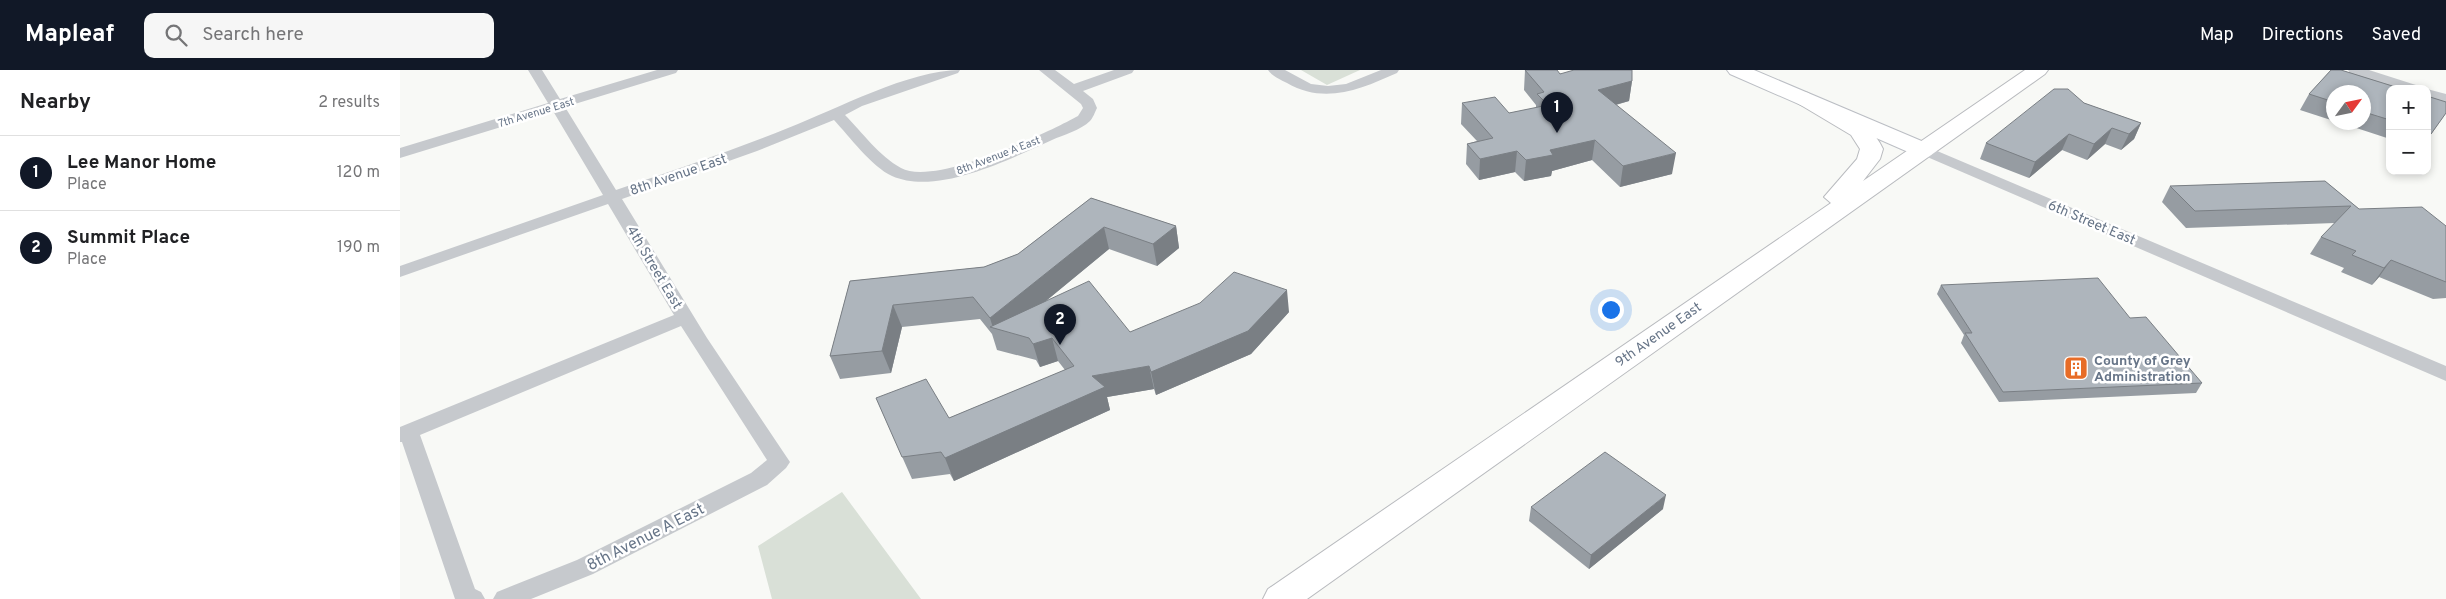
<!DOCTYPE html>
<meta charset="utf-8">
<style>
body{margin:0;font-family:Overpass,sans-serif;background:#f6f6f6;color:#202124}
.controls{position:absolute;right:15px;top:15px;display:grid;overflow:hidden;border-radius:10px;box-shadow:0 2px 8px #0003}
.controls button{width:45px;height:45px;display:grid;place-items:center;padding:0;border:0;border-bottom:1px solid #e0e0e0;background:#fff;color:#202124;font:25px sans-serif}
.compass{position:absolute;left:1926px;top:15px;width:45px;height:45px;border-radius:50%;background:#fff;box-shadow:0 2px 8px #0003;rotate:57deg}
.you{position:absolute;left:1210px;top:239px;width:18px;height:18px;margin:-12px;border:4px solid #fff;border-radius:50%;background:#1a73e8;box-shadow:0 0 0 8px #1a73e833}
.badge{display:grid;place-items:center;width:32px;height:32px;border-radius:50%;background:#111827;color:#fff;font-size:16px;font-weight:700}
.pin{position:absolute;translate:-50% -41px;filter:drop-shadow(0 1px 2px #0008)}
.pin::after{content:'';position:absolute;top:26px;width:18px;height:15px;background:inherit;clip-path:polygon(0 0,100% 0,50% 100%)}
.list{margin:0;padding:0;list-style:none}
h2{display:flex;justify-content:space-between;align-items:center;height:65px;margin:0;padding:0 20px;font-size:21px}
h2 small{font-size:16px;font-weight:400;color:#757577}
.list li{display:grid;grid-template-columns:32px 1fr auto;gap:15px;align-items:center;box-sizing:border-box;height:75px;padding:0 20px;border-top:1px solid #e0e0e0}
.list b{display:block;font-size:19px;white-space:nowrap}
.list p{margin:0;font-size:16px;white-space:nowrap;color:#757577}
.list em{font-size:16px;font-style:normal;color:#757577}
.icon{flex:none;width:28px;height:28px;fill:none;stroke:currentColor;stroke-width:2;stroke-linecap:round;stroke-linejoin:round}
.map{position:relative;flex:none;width:2046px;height:529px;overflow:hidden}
header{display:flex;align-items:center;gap:30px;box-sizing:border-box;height:70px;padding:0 25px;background:#111827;color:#fff}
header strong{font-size:24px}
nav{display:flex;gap:28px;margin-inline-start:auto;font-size:18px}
.search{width:350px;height:45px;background:#f6f6f6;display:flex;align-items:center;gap:12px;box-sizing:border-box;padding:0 18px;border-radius:10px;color:#757577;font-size:19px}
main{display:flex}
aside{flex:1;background:#fff}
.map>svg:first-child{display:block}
.green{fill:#d9e0d7}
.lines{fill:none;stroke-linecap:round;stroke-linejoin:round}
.secondary-casing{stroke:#bbbec4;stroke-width:2}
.highway-casing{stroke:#b9bbbf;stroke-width:2}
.street{fill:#c6c9cd;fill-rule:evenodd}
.secondary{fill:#fff;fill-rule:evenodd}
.highway{fill:#fff;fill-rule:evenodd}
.wall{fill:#969ca2}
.shaded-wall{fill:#7a7f84}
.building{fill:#aeb5bc;stroke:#7a7f84}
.labels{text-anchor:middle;stroke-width:5;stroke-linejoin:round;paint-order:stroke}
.far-street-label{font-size:11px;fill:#677588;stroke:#fff}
.street-label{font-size:14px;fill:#677588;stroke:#fff}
.poi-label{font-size:14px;font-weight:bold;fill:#677588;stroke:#fff;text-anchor:start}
.near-street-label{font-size:16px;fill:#677588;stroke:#fff}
</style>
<header>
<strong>Mapleaf</strong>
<div class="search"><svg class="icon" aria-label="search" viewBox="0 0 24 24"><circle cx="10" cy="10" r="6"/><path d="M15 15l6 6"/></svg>Search here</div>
<nav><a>Map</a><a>Directions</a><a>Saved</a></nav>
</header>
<main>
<aside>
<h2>Nearby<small>2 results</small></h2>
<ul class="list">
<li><span class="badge">1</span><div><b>Lee Manor Home</b><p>Place</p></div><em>120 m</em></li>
<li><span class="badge">2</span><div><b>Summit Place</b><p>Place</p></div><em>190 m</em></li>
</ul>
</aside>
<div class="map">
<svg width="2046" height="529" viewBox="0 0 2046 529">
<rect width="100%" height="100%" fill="#f8f9f6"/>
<path class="green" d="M901,0H960L927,15Z
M442,422L521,529H372L358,476Z"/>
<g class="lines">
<g class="secondary-casing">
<path id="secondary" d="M1327,0H1354L1531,75L1534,80L1531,85L1523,87L1515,85L1330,4Z"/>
</g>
<g class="highway-casing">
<path id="highway" d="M1625,0H1648L1645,4L907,529H863L868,519L1431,133L1424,127L1457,89L1460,79L1451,65L1394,31L1391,27L1394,23L1401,21L1408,23C1434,42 1469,47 1483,79L1480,89L1463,111Z"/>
</g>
<path class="street" d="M128,0H142L160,29L257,0H278L276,3L165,37L216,120C274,100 331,81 388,58C437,39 509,0 560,0L558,3L462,36L445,45C462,62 479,86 501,98C534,117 645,64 678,46L683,38L681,34L639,0H655L674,14L714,0H734L732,3L683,21L693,29L697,38C695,42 693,48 690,51C681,60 663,65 652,70C610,89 537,126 492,106C472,97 449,66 434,50L357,81L222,129L307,268L390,392L386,398L367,415L193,504L131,529H93L97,522L177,490L351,403L367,390L281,256L20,365L75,519L81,522L85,529H55L2,372H0V357L274,245L208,134L0,207V196L203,125L153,41L0,88V78L148,33Z
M868,0H885L911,14L928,16L946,14L981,0H999L997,3C961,19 925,35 887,13C881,10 872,6 868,0Z
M1948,0H1969L2019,16L2021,19H1999L1950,3Z
M2027,19L2046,24V33L2027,28Z
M1523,75L2046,296V311L1518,83L1515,80Z"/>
<use href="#secondary" class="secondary"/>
<use href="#highway" class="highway"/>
</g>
<path class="wall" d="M1125,0L1232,11L1229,31L1216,35L1272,104L1220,117L1192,90L1152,101L1151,106L1124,111L1115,102L1079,110L1066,94L1067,74L1077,71L1061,54L1062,33L1109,43L1136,38V35L1124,20Z
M1931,0H1941L2002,19H1990V69L1938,52H1964V22H1934V51L1900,40L1909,24Z
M2027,26L2046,43L2027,70Z
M1684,33L1741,53L1734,69L1721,80L1705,74L1687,90L1662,80L1629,108L1580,89L1586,73Z
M1925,111L1959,139L2046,156V228L2033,229L1979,207L1972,215L1941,202L1944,198L1910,184L1921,167L1935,153L1786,158L1762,132L1770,116Z
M691,128L776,156L779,178L757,196L709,179L646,231L730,262L889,242L851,284L756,325L754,319L707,327L710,340L554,411L550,404L512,409L476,328L549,348L665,300L658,291L640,297L636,290L597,280L592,264L580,249L502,257L491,303L440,309L430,286L450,211L584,197L618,184Z
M1541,215L1730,248L1802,313L1796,323L1599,332L1561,273L1564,265L1537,224Z
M1131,437L1263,439L1189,499L1129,451Z"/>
<path class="shaded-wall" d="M1232,11L1229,31L1196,40L1198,20Z
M1741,53L1734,69L1721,80L1729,64Z
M1712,58L1705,74L1687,90L1694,74Z
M1669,64L1662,80L1629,108L1635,92Z
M1195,70L1192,90L1152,101L1151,106L1124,111L1126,90L1150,80Z
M1117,81L1115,102L1079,110L1080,89Z
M1276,83L1272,104L1220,117L1223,96Z
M776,156L779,178L757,196L753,174Z
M704,157L709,179L608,262L593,258L590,248Z
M1991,190L1979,207L1972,215L1984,198Z
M887,220L889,242L851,284L756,325L751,302Z
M493,235L502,257L491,303L482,281Z
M652,268L658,291L640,297L633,274Z
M749,296L754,319L707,327L710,340L554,411L545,388L692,306Z
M1266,425L1263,439L1189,499L1191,485Z"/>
<path class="building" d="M1125,0H1157L1160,4L1174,0H1232V11L1198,20L1276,83L1223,96L1195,70L1150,80L1153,85L1126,90L1117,81L1080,89L1067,74L1093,68L1062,33L1095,27L1109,43L1148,35L1137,24L1144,22Z
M1931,0H1941L2002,19H1990V50L1964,42V22H1934V32L1909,24Z
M1654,19H1668L1684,33L1741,53L1729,64L1712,58L1694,74L1669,64L1635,92L1586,73Z
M2027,26L2046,32V43L2031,64L2027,62Z
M1925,111L1959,139L2022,137L2046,156V212L1991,190L1984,198L1952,185L1956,181L1921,167L1951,136L1795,141L1770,116Z
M691,128L776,156L753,174L704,157L590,248L573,227L493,235L482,281L430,286L450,211L584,197L618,184Z
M834,202L887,220L848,261L751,302L749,296L692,306L705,317L545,388L541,382L502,387L476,328L526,309L549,348L674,296L652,268L633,274L629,268L590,257L689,211L730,262L800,233Z
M1698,208L1730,248L1746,247L1802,313L1603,322L1565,263H1572L1541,215Z
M1205,382L1266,425L1191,485L1131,437Z"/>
<defs>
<g id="building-square" transform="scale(1.25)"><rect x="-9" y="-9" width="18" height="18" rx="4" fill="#e76c27" stroke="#fff"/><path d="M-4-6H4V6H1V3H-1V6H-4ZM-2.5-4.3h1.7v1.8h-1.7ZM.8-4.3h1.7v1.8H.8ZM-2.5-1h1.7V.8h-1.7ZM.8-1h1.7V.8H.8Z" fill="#fff"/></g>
</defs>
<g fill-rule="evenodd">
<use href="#building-square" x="1676" y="298"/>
</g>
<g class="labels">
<g class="far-street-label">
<text transform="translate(136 42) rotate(-17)" y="4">7th Avenue East</text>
<text transform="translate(598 85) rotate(-21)" y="4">8th Avenue A East</text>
</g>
<g class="street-label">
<text transform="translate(278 104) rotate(-19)" y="5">8th Avenue East</text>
<text transform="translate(1692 152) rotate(23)" y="5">6th Street East</text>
<text transform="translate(255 197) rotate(59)" y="5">4th Street East</text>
<text transform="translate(1258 264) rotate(-35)" y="5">9th Avenue East</text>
</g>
<g class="poi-label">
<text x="1694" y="295">County of Grey<tspan x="1694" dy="16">Administration</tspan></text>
</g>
<g class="near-street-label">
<text transform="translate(245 466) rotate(-27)" y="6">8th Avenue A East</text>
</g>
</g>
</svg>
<div class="controls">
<button>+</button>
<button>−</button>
</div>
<svg class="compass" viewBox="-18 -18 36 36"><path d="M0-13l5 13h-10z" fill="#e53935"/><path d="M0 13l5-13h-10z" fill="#757577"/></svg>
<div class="you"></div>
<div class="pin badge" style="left:1157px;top:63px">1</div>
<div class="pin badge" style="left:660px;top:275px">2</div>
</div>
</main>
